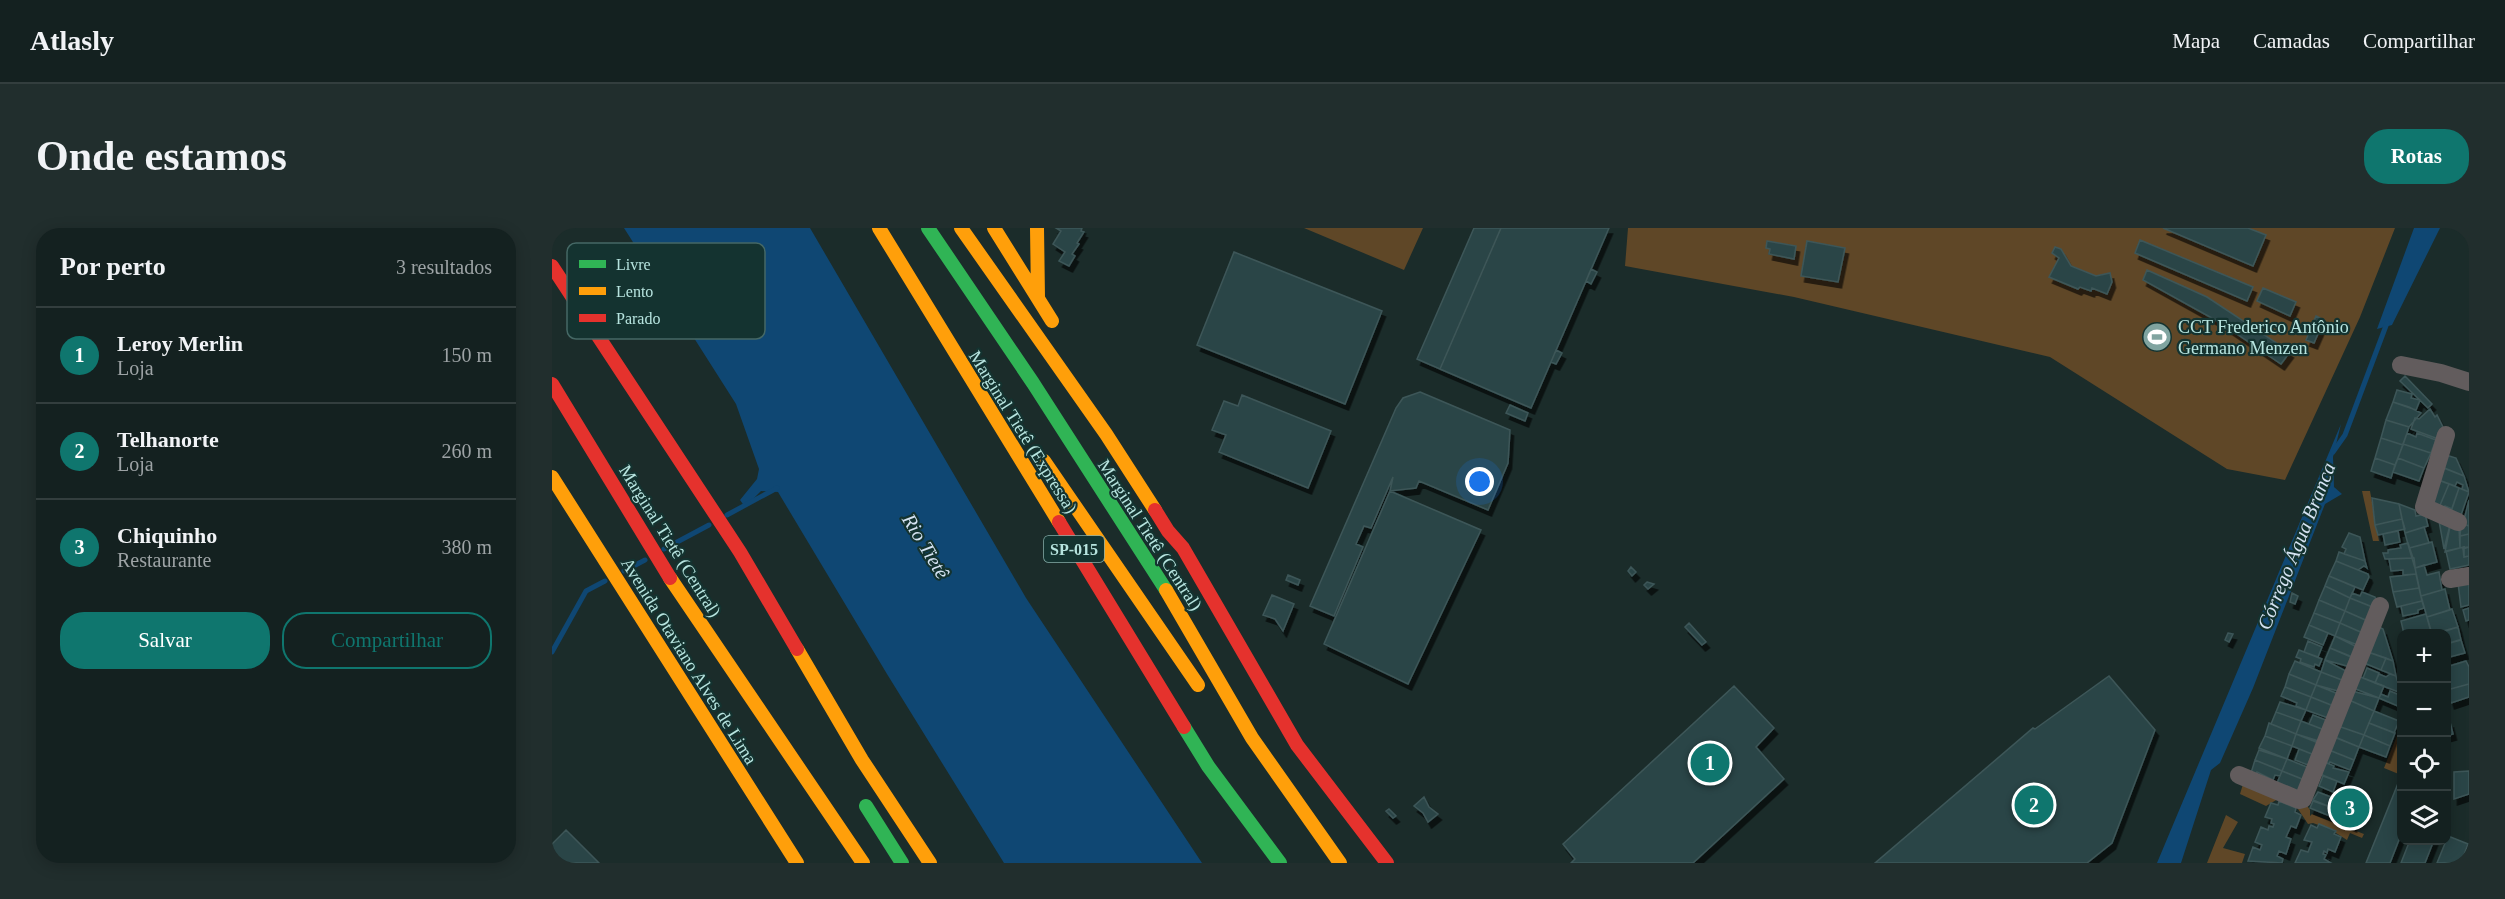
<!DOCTYPE html>
<html lang="pt">
<meta charset="utf-8">
<style>
body{margin:0;font-family:"Times New Roman",serif;background:#212e2d;color:#f1f3f6}
.controls{position:absolute;right:18px;bottom:18px;display:grid;overflow:hidden;border-radius:12px;box-shadow:0 3px 15px #0003}
.controls button{width:54px;height:54px;display:grid;place-items:center;padding:0;border:0;border-bottom:2px solid #333e3e;background:#142120;color:#f1f3f6;font:30px sans-serif}
.you{position:absolute;left:928px;top:254px;width:21px;height:21px;margin:-15px;border:4px solid #fff;border-radius:50%;background:#1a73e8;box-shadow:0 0 0 9px #1a73e833}
.badge{display:grid;place-items:center;width:39px;height:39px;border-radius:50%;background:#0f766e;color:#fff;font-size:20px;font-weight:700}
.pin{position:absolute;translate:-50% -50%;border:3px solid #fff;box-shadow:0 2px 6px #0006}
.list{margin:0;padding:0;list-style:none}
h2{display:flex;justify-content:space-between;align-items:center;height:78px;margin:0;padding:0 24px;font-size:26px}
h2 small{font-size:20px;font-weight:400;color:#9da3a5}
.list li{display:grid;grid-template-columns:39px 1fr auto;gap:18px;align-items:center;box-sizing:border-box;height:96px;padding:0 24px;border-top:2px solid #333e3e}
.list b{display:block;font-size:22px;white-space:nowrap}
.list p{margin:0;font-size:20px;white-space:nowrap;color:#9da3a5}
.list em{font-size:20px;font-style:normal;color:#9da3a5}
.actions{display:flex;gap:12px;padding:18px 24px}
.actions a{flex:1;padding:14px 0;border:2px solid #0f766e;border-radius:24px;text-align:center;font-size:21px;color:#0f766e}
.actions .main{background:#0f766e;color:#fff}
.icon{flex:none;width:33px;height:33px;fill:none;stroke:currentColor;stroke-width:2;stroke-linecap:round;stroke-linejoin:round}
.map{position:relative;flex:none;width:1917px;height:635px;overflow:hidden;border-radius:24px}
header{display:flex;align-items:center;gap:36px;box-sizing:border-box;height:84px;padding:0 30px;background:#142120;border-bottom:2px solid #333e3e}
header strong{font-size:28px}
nav{display:flex;gap:33px;margin-inline-start:auto;font-size:21px}
.intro{display:flex;align-items:center;justify-content:space-between;box-sizing:border-box;height:144px;padding:0 36px}
h1{margin:0;font-size:42px}
.button{padding:15px 27px;border-radius:24px;background:#0f766e;color:#fff;font-size:21px;font-weight:700}
main{display:flex;gap:36px;padding:0 36px}
aside{flex:1;background:#142120;border-radius:24px;box-shadow:0 3px 15px #0003}
.map>svg:first-child{display:block}
.green{fill:#5f4727}
.water{fill:#0f4773}
.lines{fill:none;stroke-linecap:round;stroke-linejoin:round}
.stream{stroke:#0f4773;stroke-width:5}
.building{fill:#2c4546;stroke:#3d5759;stroke-width:1.5;filter:url(#shadow)}
.street{stroke:#625c5d;stroke-width:18}
.fast{stroke:#30b455;stroke-width:14}
.slow{stroke:#ff9f0a;stroke-width:14}
.jam{stroke:#e5322d;stroke-width:14}
.labels{text-anchor:middle;stroke-width:4.5;stroke-linejoin:round;paint-order:stroke}
.shield{fill:#143330;stroke:#86afaa;stroke-width:1.5}
.shield-label{font-size:16px;font-weight:bold;fill:#b7e4df}
.poi-label{font-size:18px;fill:#b7e4df;stroke:#143330;text-anchor:start}
.street-label{font-size:18px;fill:#b7e4df;stroke:#143330}
.water-label{font-size:20px;font-style:italic;fill:#d5e3f2;stroke:#143330}
.key{fill:#143330;stroke:#456865;stroke-width:1.5}
.key-label{font-size:16px;fill:#b7e4df}
</style>
<header>
<strong>Atlasly</strong>
<nav><a>Mapa</a><a>Camadas</a><a>Compartilhar</a></nav>
</header>
<div class="intro"><h1>Onde estamos</h1><a class="button">Rotas</a></div>
<main>
<aside>
<h2>Por perto<small>3 resultados</small></h2>
<ul class="list">
<li><span class="badge">1</span><div><b>Leroy Merlin</b><p>Loja</p></div><em>150 m</em></li>
<li><span class="badge">2</span><div><b>Telhanorte</b><p>Loja</p></div><em>260 m</em></li>
<li><span class="badge">3</span><div><b>Chiquinho</b><p>Restaurante</p></div><em>380 m</em></li>
</ul>
<div class="actions"><a class="main">Salvar</a><a>Compartilhar</a></div>
</aside>
<div class="map">
<svg width="1917" height="635" viewBox="0 0 1917 635">
<defs>
<filter id="shadow"><feDropShadow dx="3.5" dy="6" stdDeviation="0" flood-color="#0009"/></filter>
</defs>
<rect width="100%" height="100%" fill="#1b2c2a"/>
<path class="green" d="M752,0H871L852,42Z
M1076,0H1843L1808,89L1733,252L1675,241L1498,129L1242,69L1073,38Z
M1810,263H1818L1827,313H1821Z
M1849,498L1850,547H1849L1832,540Z
M1691,556L1752,573L1758,582V588L1760,586L1812,606L1810,610L1798,605L1795,612L1784,605L1783,603L1761,595L1756,596L1744,578L1726,571L1714,578L1688,566Z
M1674,587L1686,594L1671,620L1693,626L1690,635H1655Z"/>
<path class="water" d="M72,0H258L474,370L650,635H452L335,446L226,264L209,263L193,279L188,272L205,251L207,241L184,176Z
M1862,0H1888L1840,97L1825,101Z
M1789,196L1781,229L1782,259L1790,266L1773,276L1701,460L1668,535L1659,542L1629,635H1605Z"/>
<g class="lines">
<path class="stream" d="M1781,224L1793,207L1835,95
M175,287L225,260
M112,321L157,297
M72,343L93,332
M0,424L34,363L53,353"/>
</g>
<path class="building" d="M504,0H530L529,3L532,4L525,15L527,16L520,26L523,28L517,38L507,33L513,24L501,16L509,3Z
M922,0H949L888,141L865,131Z
M949,0H1057L979,180L888,141Z
M1611,0H1696L1714,7L1701,38Z
M1588,12L1701,59L1695,73L1583,25Z
M1215,13L1244,18L1242,31L1217,26L1218,21L1214,20Z
M1255,13L1293,20L1286,54L1249,48Z
M1503,19L1509,21L1519,38L1544,48L1558,45L1560,54L1555,66L1540,60L1539,63L1528,59L1526,61L1497,49L1507,30L1500,25Z
M682,24L830,83L793,176L645,117Z
M1039,41L1045,44L1039,56L1034,53Z
M1595,42L1655,69L1738,124L1729,136L1667,94L1591,52Z
M1711,60L1744,74L1738,88L1705,73Z
M1764,88L1772,92L1762,115L1754,112Z
M1004,122L1010,125L1004,136L999,134Z
M1853,148L1880,176L1876,180L1848,153Z
M1845,162L1860,166L1859,170L1868,172L1864,182L1841,174Z
M868,164L958,202L956,235L936,282L867,253L864,260L838,263L841,249L819,300L812,298L804,316L811,319L782,388L758,378L844,180L851,170Z
M690,167L779,203L756,260L667,224L674,207L660,202L672,173L686,178Z
M1841,174L1857,179L1869,185L1857,199L1834,192Z
M958,177L976,185L973,193L954,185Z
M1878,181L1883,189L1885,187L1892,201L1889,212L1859,201L1863,190L1867,191Z
M1834,192L1857,199L1851,217L1829,210Z
M1855,205L1864,209L1865,205L1884,212L1879,225L1851,216Z
M1829,210L1851,217L1843,237L1823,230Z
M1851,216L1879,225L1872,240L1846,230Z
M1894,227L1904,230L1912,248L1890,239Z
M1823,230L1843,237L1839,250L1819,243Z
M1846,230L1872,240L1867,253L1841,244Z
M1889,239L1912,248L1917,264L1910,261L1911,257L1905,254L1903,258L1884,251Z
M1886,252L1897,256L1886,282L1875,278Z
M1897,256L1907,260L1900,281L1893,278L1891,284L1886,282Z
M1907,260L1917,264L1908,290L1898,286Z
M838,263L929,302L856,456L772,416Z
M1820,270L1847,276L1850,291L1823,297Z
M1917,272V298L1911,296Z
M1847,276L1863,282L1864,288L1873,286L1876,298L1853,305Z
M1850,291L1853,301L1826,307L1823,297Z
M1887,293L1898,297L1892,321Z
M1909,295L1917,298V306L1908,308Z
M1898,298L1907,300L1908,320L1893,324Z
M1872,299L1877,315L1857,320L1853,305Z
M1846,303L1848,314L1833,317L1831,306Z
M1797,305L1808,309L1813,333L1792,326L1794,321L1790,319Z
M1917,306V319L1908,320V308Z
M1880,314L1885,334L1863,340L1857,320Z
M1856,315L1861,330L1833,331L1831,325H1836V322L1849,320L1848,317Z
M1912,319V329L1917,328V337L1898,341L1894,323Z
M1917,319V328L1912,329L1911,321Z
M1787,324L1813,333L1815,340L1812,338L1806,342L1784,333Z
M1862,330L1864,346L1851,347V342L1839,343L1837,331Z
M1784,333L1816,346L1817,349L1811,362L1777,348Z
M1872,337L1875,347L1887,344L1890,362L1869,368L1863,340Z
M1079,339L1084,344L1080,348L1076,343Z
M1864,346L1867,360L1841,364L1838,349Z
M736,347L748,352L746,357L734,352Z
M1777,348L1803,359L1798,370L1773,358Z
M1917,353V377L1909,379L1906,355Z
M1095,354L1102,356L1096,361L1092,357Z
M1773,358L1798,370L1793,383L1767,372Z
M1867,360L1870,373L1845,379L1841,364Z
M1893,361L1898,382L1875,389L1869,368Z
M1810,364L1823,369L1825,376L1823,380L1798,370L1800,365L1808,368Z
M1740,365L1746,368L1743,376L1738,374Z
M720,367L742,376L731,403L723,391L711,387Z
M1798,370L1823,380L1818,394L1793,383Z
M1767,372L1793,383L1788,395L1762,385Z
M1870,373L1872,380L1866,382V385L1851,388L1849,378Z
M1917,380V392L1914,393L1911,382Z
M1900,381L1906,399L1880,406L1875,389Z
M1793,383L1818,394L1813,406L1788,395Z
M1762,385L1788,395L1783,408L1757,397Z
M1874,386L1879,404L1852,406L1849,393Z
M1137,395L1154,414L1150,417L1133,399Z
M1788,395L1813,406L1808,418L1783,408Z
M1757,397L1776,405L1771,417L1752,409Z
M1827,399L1831,401L1841,433L1816,424Z
M1906,399L1909,412H1907L1894,416V406H1884Z
M1676,405L1681,406L1677,414L1673,412Z
M1783,408L1807,420L1803,430L1778,420Z
M1909,412L1913,425L1894,430V416Z
M1756,413L1770,419L1766,429L1752,424Z
M1778,420L1799,429L1795,438L1773,432Z
M1747,422L1770,431L1767,438L1763,436L1762,439L1748,434L1749,431L1744,429Z
M1816,424L1834,430L1829,442L1812,435Z
M1834,430L1841,433L1844,448L1829,442Z
M1773,432L1794,443L1790,452L1769,444Z
M1743,433L1769,444L1764,457L1737,446Z
M1914,433L1917,439V456L1895,462L1894,439Z
M1815,440L1827,445L1823,455L1811,450Z
M1769,444L1790,452L1786,463L1764,457Z
M1737,446L1764,457L1759,469L1733,459Z
M1827,446L1834,449L1838,446L1844,448L1849,465L1823,455Z
M1557,448L1603,502L1560,615L1535,635H1323L1481,500L1483,501Z
M1806,448L1832,458L1827,470L1801,460Z
M1917,456V469L1899,475L1895,462Z
M1764,457L1789,467L1784,479L1759,469Z
M1182,458L1222,500L1204,519L1232,551L1141,635H1019L1023,631L1011,616Z
M1733,459L1759,469L1754,482L1744,478L1745,475L1729,468Z
M1800,463L1827,470L1822,483L1797,472Z
M1838,463L1850,468L1848,479L1827,470L1829,466L1836,469Z
M1759,469L1784,479L1779,491L1754,482Z
M1797,472L1822,483L1812,507L1786,498Z
M1728,474L1754,482L1749,493L1724,484Z
M1822,483L1847,493L1842,505L1817,495Z
M1724,484L1749,493L1744,506L1719,496Z
M1761,487L1774,492L1775,503L1757,496Z
M1749,493L1775,503L1770,514L1744,506Z
M1898,494L1901,506L1894,508V495Z
M1717,495L1744,506L1740,518L1713,508Z
M1817,495L1843,505L1838,518L1812,507Z
M1786,498L1812,507L1807,519L1782,509Z
M1744,506L1769,516L1765,528L1740,518Z
M1812,507L1838,518L1834,529L1807,519Z
M1713,508L1740,518L1735,531L1707,520Z
M1783,509L1807,519L1802,532L1777,522Z
M1747,521L1760,526L1756,537L1743,532Z
M1707,522L1735,531L1730,543L1703,532Z
M1777,522L1802,532L1798,542L1778,534L1777,536L1773,534Z
M1735,531L1760,541L1755,553L1730,543Z
M1703,532L1730,543L1728,548L1723,547L1721,552L1705,544L1704,547L1699,545Z
M1773,534L1782,538L1781,540L1797,544L1792,556L1768,546Z
M1730,543L1755,553L1749,566L1725,555Z
M1917,543V566L1902,571V544Z
M1771,548L1785,553L1781,564L1767,558Z
M1847,553L1850,554V604L1838,635H1814Z
M1766,564L1779,569L1776,578L1761,572Z
M872,569L877,579L886,586L876,594L871,585L862,578Z
M1727,573L1744,580L1743,584L1749,587L1744,600L1739,598L1734,609L1739,611L1734,626L1727,623L1725,628L1731,631L1730,635L1696,633L1701,619L1708,622L1710,617L1703,614L1709,599L1716,602L1717,598L1721,599L1722,596L1719,595L1720,591L1713,589L1719,575L1726,577Z
M1761,573L1781,580L1778,588L1758,580Z
M837,581L844,588L841,590L834,583Z
M1783,581L1803,590L1801,598L1780,589Z
M1767,596L1784,603L1782,606L1789,609L1783,624L1776,621L1775,625L1772,623L1771,626L1774,627L1772,631L1779,635H1743L1749,622L1756,624L1760,614L1752,612L1759,597L1765,600Z
M14,602L47,635H0V616Z
M1896,608L1916,616L1909,635H1885Z
M1858,612H1882L1873,635H1849Z"/>
<g class="lines">
<path class="street" d="M1849,137L1889,145L1917,154
M1894,207L1872,279L1906,294
M1898,351L1917,348
M1687,547L1747,572L1751,571L1828,378"/>
<path class="fast" d="M376,0L481,155L614,362
M632,499L656,538L728,635
M314,578L350,635"/>
<path class="slow" d="M327,0L507,294
M409,0L554,206L603,282
M442,0L500,93
M485,0L486,69
M492,233L646,457
M0,249L245,635
M118,350L311,635
M614,362L700,510L788,635
M245,421L310,532L378,635"/>
<path class="jam" d="M0,38L188,324L245,421
M0,156L118,350
M603,282L616,303L631,320L745,517L835,635
M507,294L632,499"/>
</g>
<defs>
<g id="stadium-disc" transform="scale(1.5)"><circle r="9.5" fill="#80a4a0" stroke="#143330"/><path d="M0-5a6.5 5 0 1 0 0 10a6.5 5 0 1 0 0-10ZM-3.5-1.8h7v3.6h-7Z" fill="#fff"/></g>
</defs>
<g fill-rule="evenodd">
<use href="#stadium-disc" x="1605" y="109"/>
</g>
<g class="labels">
<rect class="shield" x="492" y="308" width="60" height="26" rx="4.5"/>
<g class="shield-label">
<text x="522" y="327">SP-015</text>
</g>
<g class="poi-label">
<text x="1626" y="105">CCT Frederico Antônio<tspan x="1626" dy="21">Germano Menzen</tspan></text>
</g>
<g class="street-label">
<text transform="translate(471 204) rotate(58)" y="6">Marginal Tietê (Expressa)</text>
<text transform="translate(598 307) rotate(57)" y="6">Marginal Tietê (Central)</text>
<text transform="translate(118 313) rotate(58)" y="6">Marginal Tietê (Central)</text>
<text transform="translate(137 433) rotate(58)" y="6">Avenida Otaviano Alves de Lima</text>
</g>
<g class="water-label">
<text transform="translate(374 318) rotate(59)" y="7">Rio Tietê</text>
<text transform="translate(1744 318) rotate(-68)" y="7">Córrego Água Branca</text>
</g>
</g>
<rect x="15" y="15" width="198" height="96" rx="9" class="key"/>
<rect x="27" y="32" width="27" height="8" fill="#30b455"/>
<rect x="27" y="59" width="27" height="8" fill="#ff9f0a"/>
<rect x="27" y="86" width="27" height="8" fill="#e5322d"/>
<g class="key-label">
<text x="64" y="42">Livre</text>
<text x="64" y="69">Lento</text>
<text x="64" y="96">Parado</text>
</g>
</svg>
<div class="controls">
<button>+</button>
<button>−</button>
<button><svg class="icon" aria-label="locate" viewBox="0 0 24 24"><circle cx="12" cy="12" r="6"/><path d="M12 2v4M12 18v4M2 12h4M18 12h4"/></svg></button>
<button><svg class="icon" aria-label="layers" viewBox="0 0 24 24"><path d="M12 4l9 5-9 5-9-5zM3 14l9 5 9-5"/></svg></button>
</div>
<div class="you"></div>
<div class="pin badge" style="left:1158px;top:535px">1</div>
<div class="pin badge" style="left:1482px;top:577px">2</div>
<div class="pin badge" style="left:1798px;top:580px">3</div>
</div>
</main>
